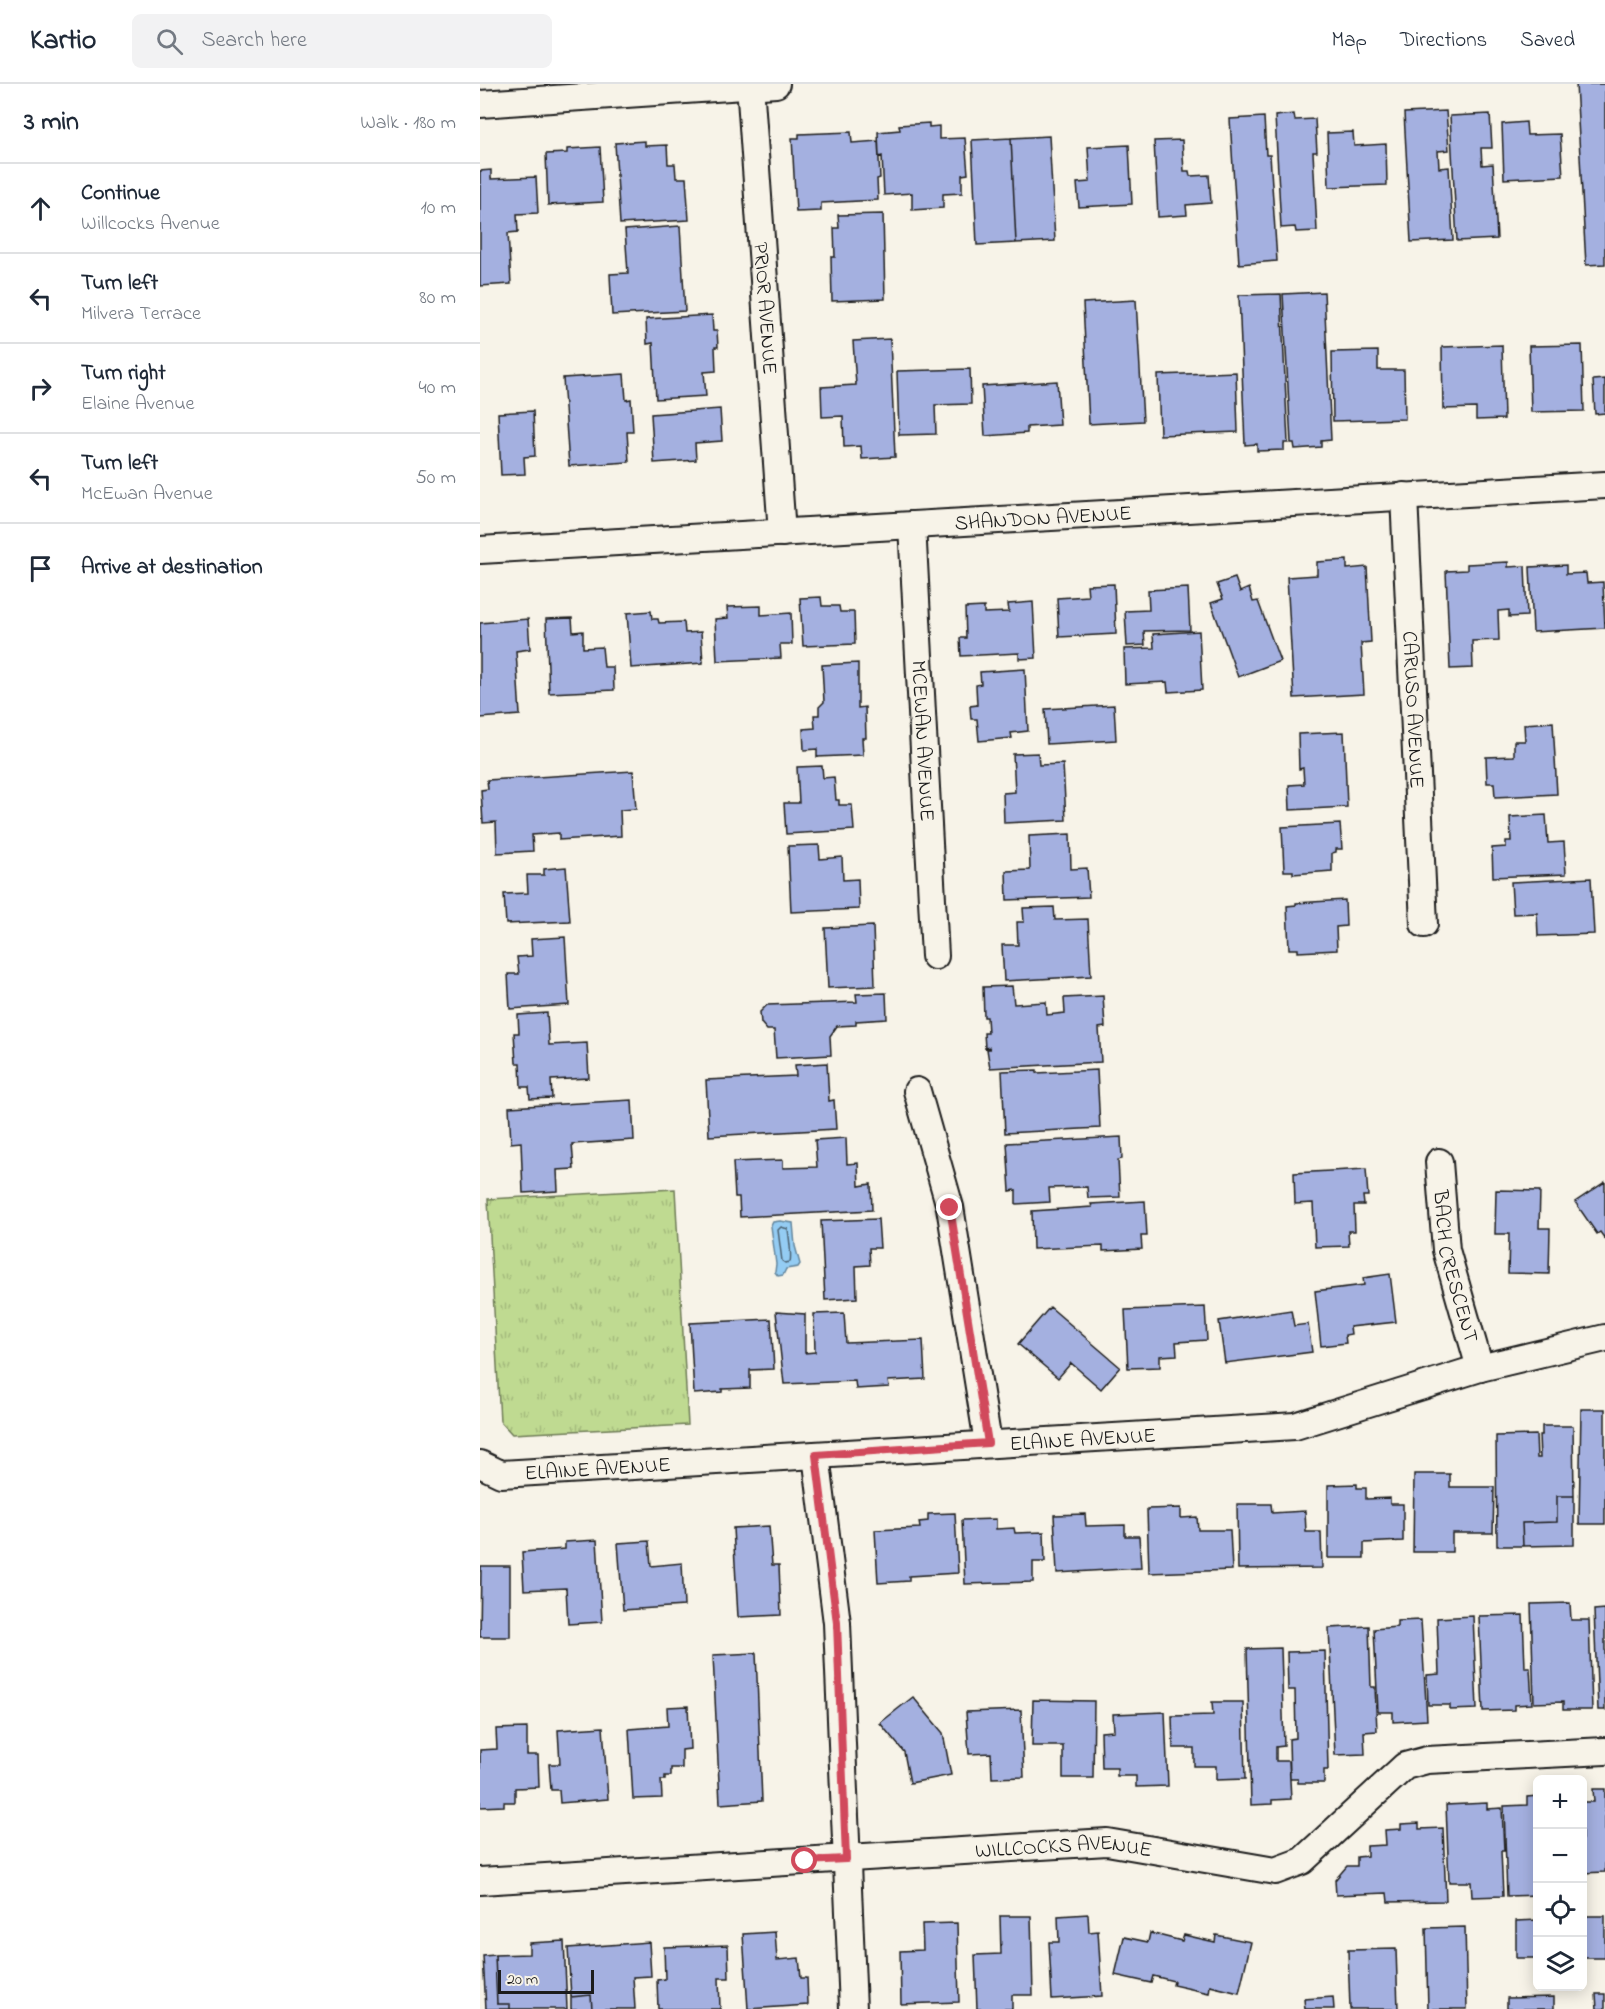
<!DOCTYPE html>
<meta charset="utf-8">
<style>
body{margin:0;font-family:"Indie Flower",sans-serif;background:#f2f2f3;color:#1f2937}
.controls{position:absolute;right:18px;bottom:18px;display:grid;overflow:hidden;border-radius:9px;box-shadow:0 3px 15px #0003}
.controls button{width:54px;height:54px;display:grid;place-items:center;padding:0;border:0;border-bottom:2px solid #e0e1e3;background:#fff;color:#1f2937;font:30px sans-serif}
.scale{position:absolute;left:18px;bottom:15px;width:96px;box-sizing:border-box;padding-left:6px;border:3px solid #1c1c1c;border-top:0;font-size:16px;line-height:21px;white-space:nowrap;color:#1c1c1c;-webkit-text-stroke:4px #f7f3e8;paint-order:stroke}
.stop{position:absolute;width:18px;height:18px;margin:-14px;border:4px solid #d1495b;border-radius:50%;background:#fff}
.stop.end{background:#d1495b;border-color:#fff;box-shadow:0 2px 6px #0008}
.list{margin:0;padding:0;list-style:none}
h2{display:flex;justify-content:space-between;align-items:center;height:78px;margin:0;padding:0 24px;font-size:26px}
h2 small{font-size:20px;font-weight:400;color:#747a83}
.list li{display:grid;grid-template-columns:39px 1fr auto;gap:18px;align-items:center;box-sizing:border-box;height:90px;padding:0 24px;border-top:2px solid #e0e1e3}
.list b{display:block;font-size:22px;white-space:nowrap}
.list p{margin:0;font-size:20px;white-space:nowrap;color:#747a83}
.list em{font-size:20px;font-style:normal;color:#747a83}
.icon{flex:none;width:33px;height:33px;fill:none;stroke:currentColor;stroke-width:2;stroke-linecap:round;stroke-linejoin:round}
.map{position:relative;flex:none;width:1125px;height:1925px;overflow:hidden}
header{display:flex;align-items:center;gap:36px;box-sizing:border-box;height:84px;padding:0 30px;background:#fff;border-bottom:2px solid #e0e1e3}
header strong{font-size:28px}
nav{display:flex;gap:33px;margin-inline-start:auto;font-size:21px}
.search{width:420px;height:54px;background:#f2f2f3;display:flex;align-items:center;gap:15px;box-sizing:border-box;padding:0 21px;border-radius:9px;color:#747a83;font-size:22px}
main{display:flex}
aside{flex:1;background:#fff}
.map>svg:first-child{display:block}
.grass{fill:url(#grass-tufts);stroke:#6e7b56;stroke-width:1.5}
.water{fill:#94ccf3;stroke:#64869d;stroke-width:1.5}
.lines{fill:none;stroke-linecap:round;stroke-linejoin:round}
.shore{stroke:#4c6272;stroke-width:1.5}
.building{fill:#a4b0e0;stroke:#1c1c1c;stroke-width:1.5}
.street-casing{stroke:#1c1c1c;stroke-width:30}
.street{stroke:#f7f3e8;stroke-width:26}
.route{stroke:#d1495b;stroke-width:8}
.labels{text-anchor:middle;stroke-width:4.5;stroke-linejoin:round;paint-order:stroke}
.street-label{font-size:21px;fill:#1c1c1c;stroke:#f7f3e8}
</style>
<header>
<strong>Kartio</strong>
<div class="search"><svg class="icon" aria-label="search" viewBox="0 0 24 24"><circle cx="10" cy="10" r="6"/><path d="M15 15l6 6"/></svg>Search here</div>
<nav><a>Map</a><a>Directions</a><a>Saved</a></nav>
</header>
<main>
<aside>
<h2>3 min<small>Walk · 180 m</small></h2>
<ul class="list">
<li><svg class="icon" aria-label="ahead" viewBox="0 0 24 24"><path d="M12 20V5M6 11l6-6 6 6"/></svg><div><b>Continue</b><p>Willcocks Avenue</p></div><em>10 m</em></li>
<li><svg class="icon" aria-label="left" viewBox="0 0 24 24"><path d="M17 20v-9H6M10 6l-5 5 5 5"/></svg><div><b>Turn left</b><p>Milvera Terrace</p></div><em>80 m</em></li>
<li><svg class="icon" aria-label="right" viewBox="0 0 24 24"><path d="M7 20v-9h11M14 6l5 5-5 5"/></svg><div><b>Turn right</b><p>Elaine Avenue</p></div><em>40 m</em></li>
<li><svg class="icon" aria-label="left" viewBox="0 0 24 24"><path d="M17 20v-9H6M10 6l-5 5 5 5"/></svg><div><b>Turn left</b><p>McEwan Avenue</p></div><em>50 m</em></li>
<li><svg class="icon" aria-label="arrive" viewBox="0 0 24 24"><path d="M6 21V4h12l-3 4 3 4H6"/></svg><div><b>Arrive at destination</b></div></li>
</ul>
</aside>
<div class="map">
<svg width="1125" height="1925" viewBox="0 0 1125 1925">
<defs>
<pattern id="grass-tufts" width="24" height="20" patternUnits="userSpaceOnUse" patternTransform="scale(1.5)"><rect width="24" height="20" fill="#bfda91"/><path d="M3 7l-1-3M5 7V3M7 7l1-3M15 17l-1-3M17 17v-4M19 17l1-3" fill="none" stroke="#a4ba7c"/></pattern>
</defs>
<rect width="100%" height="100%" fill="#f7f3e8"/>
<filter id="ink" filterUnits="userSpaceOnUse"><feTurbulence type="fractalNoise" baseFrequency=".0167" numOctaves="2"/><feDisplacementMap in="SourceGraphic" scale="12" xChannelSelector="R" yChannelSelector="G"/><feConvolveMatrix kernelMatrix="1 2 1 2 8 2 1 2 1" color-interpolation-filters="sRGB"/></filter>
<g filter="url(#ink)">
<path class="grass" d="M195,1105L208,1341L32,1350L20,1337L8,1115Z"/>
<path class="water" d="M300,1137L313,1139L315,1162L320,1180L318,1183L306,1185L303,1191L298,1192L295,1188L296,1180L291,1142L293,1138Z"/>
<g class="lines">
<path class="shore" d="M301,1143L308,1145C309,1154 312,1171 310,1178L305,1179L302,1177L298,1146Z"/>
</g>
<path class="building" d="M1096,0H1125V180L1106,181Z
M966,27L969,66L958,67L959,84L969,83L973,156L931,158L924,29Z
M814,30L815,36L835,35L837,68H833L837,147L816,148L815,143L801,144L795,32Z
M1010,30L1012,64H1001L1002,81L1013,80L1017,155L977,157L970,32Z
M784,33L786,71H790L797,177L759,180L750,35Z
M1046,38L1047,51L1080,50L1083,92L1024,95L1022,40Z
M449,39V43L459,42V55L485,54L488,90L482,91V109L463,110V124L432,126V109L404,111L402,72L399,73L398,48L420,46L419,41Z
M371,48L372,59L398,57L400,94L397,95L398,116L341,119V127L316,128L312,54H319V50Z
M873,48L874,62L906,60L907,101L849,103L847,49Z
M569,52L575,157L536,159L531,54Z
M531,54L536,159L497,161L492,56Z
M702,56L704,87H709L710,92L729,91L731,119L706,121L707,131L678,133L674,57Z
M165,57V62L187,61L188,80H195L196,94H206L209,136L140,140L135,59Z
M649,61L652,120L599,123L597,99L610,98L608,63Z
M120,63L123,118L68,121L66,70L87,69V65Z
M11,86V95L56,93L58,129L37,130L38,148L28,149L31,200L0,202V87Z
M403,130L405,215L352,217L351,173H355L354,144H359L358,131Z
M200,142L205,227L132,231L130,190L148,189L145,146Z
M844,208L851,356L841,357V363L815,365L814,359H811L803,210Z
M801,210L808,359H804V366L777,367V360L765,361L759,211Z
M656,216L663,337L609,340L603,219Z
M232,231L233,247H237L238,263H235L236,287L224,288L226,312L176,315L173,259L167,260L166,235Z
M410,255L415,373L382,375L381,362L364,363L363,332L342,333L341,303L376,301L373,257Z
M1022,261L1024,335L996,336V324L963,325L962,263Z
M1102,261L1104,327L1051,328L1049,262Z
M898,267V286H924L925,335L853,337L852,268Z
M490,285L491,320L455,321L456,350L419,351L417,287Z
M756,288L758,348L680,351L678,291Z
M144,290L146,316L151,315L153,348H147L149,378L89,382L83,294Z
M1125,295V329L1115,330L1113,296Z
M577,297L580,341L547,343V349L505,352L502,302Z
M240,325L242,357L215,359L216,376L174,379L171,330Z
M53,327L55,372L44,373L45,390L21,391L18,329Z
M867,476V485L887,483L891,558L881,559L884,610L814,614L807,493L837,491V478Z
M1028,478V483L1045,482L1047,532L1029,533V526L1018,527L1019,556L992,557L993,584L970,585L966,487L987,486V480Z
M1086,481V490L1106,489L1107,499L1123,498L1125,544L1053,548L1050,483Z
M755,494L760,508L769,504L773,518L778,517L800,577L758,593L731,519L743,515L737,500Z
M634,500L636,550L579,553L577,514L608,512L607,501Z
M708,504L710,546L664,547L665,561L647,562L645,527L669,526L668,506Z
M341,513L342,522H359L360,528H374L375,560L323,562L320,514Z
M553,518L556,574L539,575V569L481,572L480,554H486L485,524L504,523V529L529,528L528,520Z
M281,522V531L311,529L312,560H300L301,574L237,577L235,535L248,534L247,523Z
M171,527L172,535H178L179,539L204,538L205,549L221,548L223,579L151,584L147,529Z
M92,534L93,548L103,547V564L122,563L124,583H133L134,606L69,609L66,535Z
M48,535L50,565L36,567L40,631L0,634V539Z
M719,547L722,606L688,608L687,598L645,600L644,565L674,564L673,550Z
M378,579V624L385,623L386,654H382L383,671L337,673V665L324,666L323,645L335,644L334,631H339V623L344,618L342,581Z
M545,585L548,647L531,649L532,654L499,657L497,635H491L490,622L497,621L496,601L501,600L500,588Z
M634,621L636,656L567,660L565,625Z
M1073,638L1077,710L1015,713L1014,699H1007L1006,673L1034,672V657H1045L1044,640Z
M864,648L867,723L810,726L809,701L824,700L823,684L819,685L818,650Z
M558,669L559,681L583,680L586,736L524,739L523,709L535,708L533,670Z
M342,682L343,694L354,693L356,716H359V721H372L374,746L306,750L304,719H319L317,683Z
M153,687L156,725L140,726L141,752L79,756V749L52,751L53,767L17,769L16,738L3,739L1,706L8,705L7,696Z
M1066,731L1068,759L1084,758L1086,790L1013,793L1012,764L1026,763V757H1031L1030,733Z
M860,740L862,765H856V768L852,769V787L813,790V787H804L802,743Z
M590,750L591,785L607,784L609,813L527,816L526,787L550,786L549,752Z
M339,761L340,775L362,773L363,796L378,795L379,825L311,828L308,762Z
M86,783L90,837L26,840L24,810L48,809L47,791H64V785Z
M1111,794L1114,850L1058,852L1057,829L1033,830L1031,798Z
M865,816L866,842L856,843L857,866L818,868V865H809L807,822L816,821V819Z
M574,823L575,836L608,835L611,892L524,897L522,861H538L537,838H544L543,824Z
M393,842L395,902L348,904L345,844Z
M85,853L89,921L30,925L28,890H39L37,873L52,872L51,855Z
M532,902L534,920L566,918L567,931L585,929L584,914L623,912L625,943L619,944L621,978L510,984L507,965H510L509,963L505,964L504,949H508L507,933H504L503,903Z
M406,909L407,935L376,937V941L357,942L350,952L351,971L296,974L294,946H287L281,939L280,928L287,921L377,918L376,910Z
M67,929L69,961L107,959L109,994L71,996L72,1014L50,1015L49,1003H41L40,979H36L34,949H39L38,931Z
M347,979L349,1017L354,1016L356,1045L229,1052L226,996L316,992L315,981Z
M557,986V989L617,986L620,1044L525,1049L522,987Z
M152,1016L154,1056L92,1060L94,1085L77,1086L78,1107L43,1109L41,1058L31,1059L29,1023Z
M641,1053L642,1075L638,1076L640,1113L608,1114L607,1103L569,1104L570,1118L536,1120V1106L530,1107L527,1059Z
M366,1054L367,1080L378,1079L379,1102L391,1100L392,1126L260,1133L259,1113H255L253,1078L303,1076V1084L337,1083L335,1056Z
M886,1085L888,1112H883L884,1121H874L875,1147H868L869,1162L835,1163L833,1119L815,1120L814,1089Z
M1125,1098V1155L1120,1148L1117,1150L1095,1118Z
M1016,1106L1060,1107L1059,1144H1070L1069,1190L1028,1189L1029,1150H1015Z
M665,1117L667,1152H661L662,1165L623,1167V1162L553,1165L552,1127L612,1123L611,1120Z
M398,1135L400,1164H389L390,1181L376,1182L377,1214L345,1216L341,1137Z
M910,1190L916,1238L870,1243L871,1250L865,1251L866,1259L841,1262L835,1207L884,1201L883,1194Z
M570,1223L640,1283L621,1305L591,1279L578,1294L538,1260Z
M725,1223L727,1256L696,1258L697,1271L680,1272V1283L648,1284L645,1226Z
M811,1226L814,1242L828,1240L832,1268L745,1279L739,1237Z
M296,1228L325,1230V1269L335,1268L334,1230L364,1229L366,1259L443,1256L445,1295L408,1297L409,1303L376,1305L375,1297L304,1300Z
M291,1235L294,1285L270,1286V1304L242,1305V1308L214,1310L210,1239Z
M1101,1325H1125V1440H1099Z
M1062,1342H1093L1094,1412H1077V1438L1042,1439L1043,1462H1017L1016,1352L1056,1351L1057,1374H1060L1059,1351H1062Z
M934,1390H970V1403H1014L1013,1449H972V1468H933Z
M877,1400V1404H886V1415L910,1414V1420H923V1457L884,1459V1474H848V1401Z
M1077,1412H1094V1461L1043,1462L1042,1439L1077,1438Z
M757,1420H791L792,1429L825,1427L826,1448H841L842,1484L758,1485Z
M701,1424V1434L717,1433L718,1446H750L752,1486L669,1489L667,1425Z
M475,1429L478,1489L429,1492V1497L398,1499L395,1446L440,1444L439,1438L448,1437V1430Z
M605,1430L606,1442L645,1441V1452H659L661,1484L577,1489L574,1431Z
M516,1435V1445L534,1444L535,1449L564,1448L565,1478H553V1498L485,1500L482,1436Z
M289,1442L292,1481H299L301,1531L258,1533L253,1444Z
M117,1456L122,1538L88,1540L86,1504L44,1506L42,1468L85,1465V1458Z
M169,1457L171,1482L202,1479L204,1522L143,1526L138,1459Z
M1,1482H30V1553H0Z
M1090,1519L1091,1536H1109L1112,1626H1083V1618L1054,1619L1051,1520Z
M1125,1525V1626H1118L1114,1526Z
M1043,1531L1045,1584H1050L1052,1620L1034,1621V1626L1003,1627L999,1532Z
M993,1532L997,1625L970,1626V1621H948L947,1591L959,1590L957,1534Z
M941,1536L947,1636L913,1638V1628H898L894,1545L917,1543V1537Z
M889,1542L891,1603H895L897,1647L884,1648L885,1670L855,1671L849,1544Z
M801,1564L804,1662L796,1663V1677H809L811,1715L792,1716V1720L771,1721L767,1565Z
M845,1567L848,1686H844V1699H818V1695H810L809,1655L816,1654L815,1606H808L807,1568Z
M276,1569L282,1717L240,1720L233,1571Z
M433,1613L463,1649L471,1691L430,1699L424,1668L400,1639Z
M553,1616L614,1617L613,1694H583V1662H552Z
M732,1618H763L765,1695L736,1696V1682H714V1664H693L692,1632L733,1631Z
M208,1622L210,1665L202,1666V1684H191V1692H185V1696H181L182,1714L153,1715L149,1645L188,1642L187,1623Z
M541,1626L544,1693L512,1694L511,1669L489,1670L486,1628Z
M685,1628L688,1702L656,1703V1692H637V1684H622L621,1648L634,1647L633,1630Z
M123,1643L128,1715L80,1719L79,1706H71L69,1680H80L78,1646Z
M47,1644V1671H58L59,1703L35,1704V1718H24V1722L0,1723V1666L17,1665L16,1645Z
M1113,1705H1125V1788L1102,1789V1718H1114Z
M1058,1712V1811L1027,1812L1024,1722L1047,1721V1713Z
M1007,1719V1725L1022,1724L1024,1767H1021L1023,1812L992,1813L991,1798H969L966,1721Z
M939,1739V1745L963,1744L966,1817L908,1818L907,1809L856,1811L855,1796L867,1782H877V1773L887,1772V1762L906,1761L905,1746L921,1745V1740Z
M608,1830L609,1848L618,1847L622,1912L572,1915L569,1858H579L578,1832Z
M520,1832H551L553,1911H532V1925H497L495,1871L521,1870Z
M1102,1832H1125V1874H1102Z
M1058,1836V1874H1036V1837Z
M477,1839L479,1918L421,1920L420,1867L443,1866L442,1840Z
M985,1843L987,1925H948L946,1844Z
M295,1848L297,1876L319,1874L321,1894H327L328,1921L268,1925L263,1850Z
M670,1849L702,1857L704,1851L735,1858L736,1851L771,1858L759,1909L730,1902L729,1909L693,1901L694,1897L673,1892L671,1899L635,1891L644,1853L668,1858Z
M84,1857L87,1925H30V1920H17L15,1871L49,1870V1859Z
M169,1858L171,1892L153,1893L155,1925H112L111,1911L91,1913L88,1864Z
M248,1861L249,1894H239L240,1925H178L177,1896L185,1895L184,1863Z
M916,1865L918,1925H870L868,1866Z
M15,1871L17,1920H30V1925H6L3,1872Z
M1116,1910H1125V1925H1117Z
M111,1911L112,1925H91V1913Z
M853,1913L854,1925H825L824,1915Z
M1074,1913V1925H1027V1914Z"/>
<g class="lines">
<g class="street-casing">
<g id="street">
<path id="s1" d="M270,0L302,449"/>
<path d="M0,20L296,0"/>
<path id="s2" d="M924,412L944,840"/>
<path id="s3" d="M432,441L455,872"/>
<path id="s4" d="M0,466L1125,401"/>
<path d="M437,1007L470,1123L508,1359"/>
<path id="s5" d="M959,1078L966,1166L1000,1284"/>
<path d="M336,1371L357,1539L373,1925"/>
<path id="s6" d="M0,1380L21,1390L815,1342L1000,1284L1125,1254"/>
<path id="s7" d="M0,1797L627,1758L795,1787L822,1777L925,1682L947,1676L1125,1667"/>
</g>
</g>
<use href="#street" class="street"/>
</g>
</g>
<g class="lines" filter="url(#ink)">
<path class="route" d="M325,1777L366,1775L357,1539L336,1371L508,1359L470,1124"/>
</g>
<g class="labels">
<g class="street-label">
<text dy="7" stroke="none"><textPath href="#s1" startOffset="225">PRIOR AVENUE</textPath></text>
<text dy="7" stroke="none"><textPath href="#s4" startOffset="564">SHANDON AVENUE</textPath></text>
<text dy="7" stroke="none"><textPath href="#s2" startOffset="214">CARUSO AVENUE</textPath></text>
<text dy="7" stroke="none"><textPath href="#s3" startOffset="216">MCEWAN AVENUE</textPath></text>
<text dy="7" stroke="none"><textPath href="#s5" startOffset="106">BACH CRESCENT</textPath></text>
<text dy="7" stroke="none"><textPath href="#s6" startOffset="606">ELAINE AVENUE</textPath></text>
<text dy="7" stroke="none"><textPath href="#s6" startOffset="120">ELAINE AVENUE</textPath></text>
<text dy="7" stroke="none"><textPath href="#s7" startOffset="585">WILLCOCKS AVENUE</textPath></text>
</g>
</g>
</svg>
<div class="controls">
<button>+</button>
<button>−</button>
<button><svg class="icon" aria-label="locate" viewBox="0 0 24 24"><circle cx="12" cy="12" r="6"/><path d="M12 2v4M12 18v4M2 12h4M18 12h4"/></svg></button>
<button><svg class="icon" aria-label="layers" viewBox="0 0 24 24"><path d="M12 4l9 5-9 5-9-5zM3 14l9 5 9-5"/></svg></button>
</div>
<div class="scale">20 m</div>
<div class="stop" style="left:325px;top:1777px"></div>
<div class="stop end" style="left:470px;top:1124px"></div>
</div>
</main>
